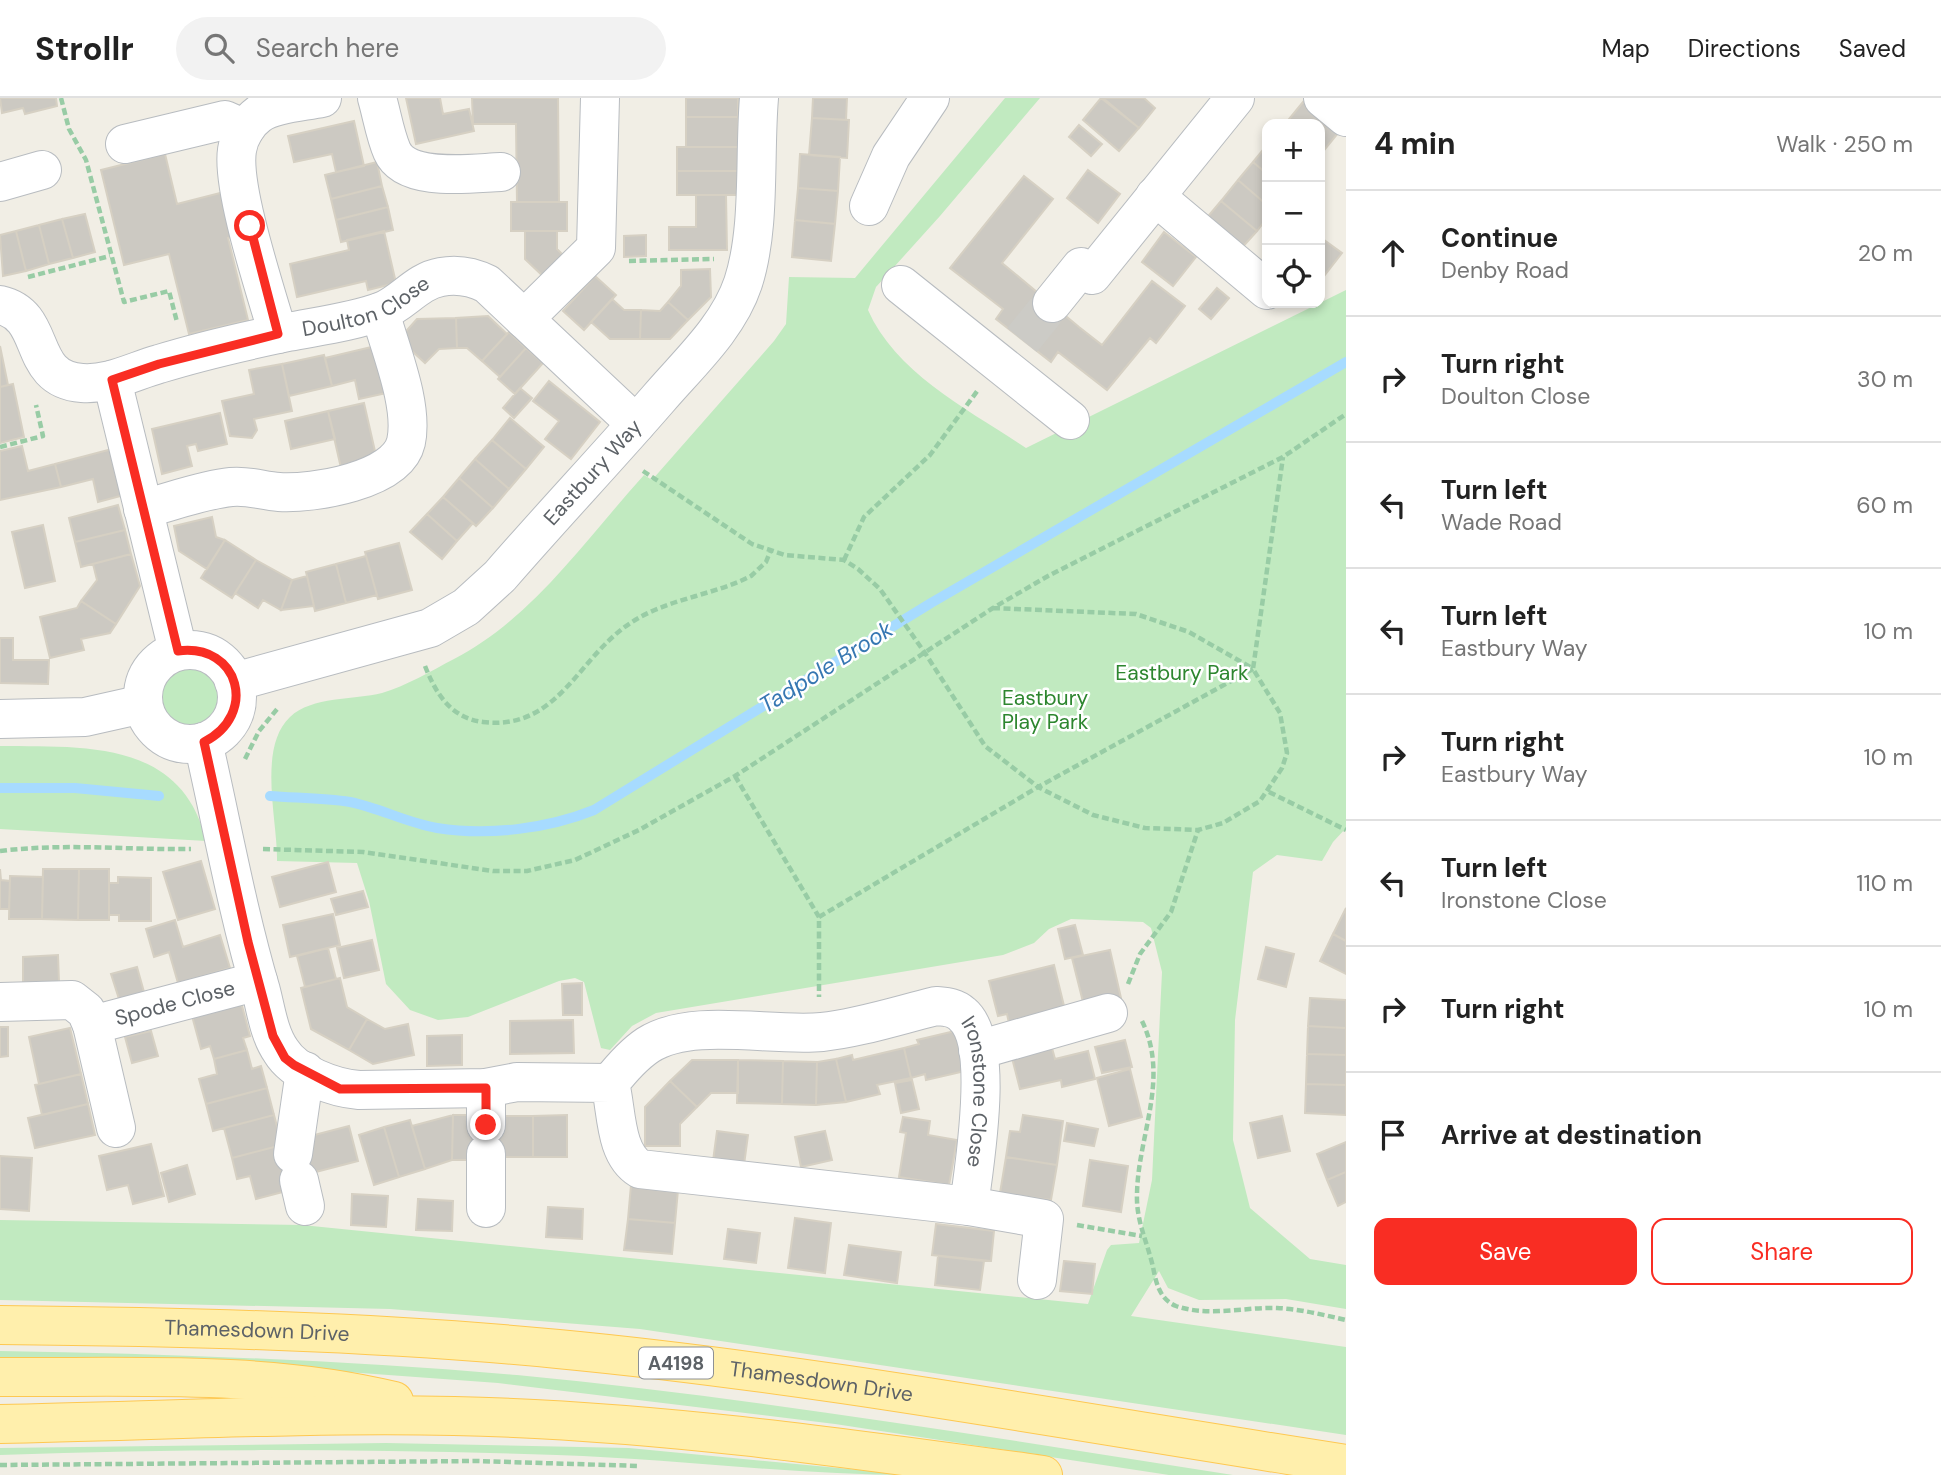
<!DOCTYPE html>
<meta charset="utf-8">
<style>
body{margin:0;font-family:"DM Sans",sans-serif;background:#f2f2f2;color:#222}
.controls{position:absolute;right:21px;top:21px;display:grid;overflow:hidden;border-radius:14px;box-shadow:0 4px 10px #0003}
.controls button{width:63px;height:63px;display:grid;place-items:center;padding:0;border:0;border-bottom:2px solid #e0e0e0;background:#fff;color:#222;font:35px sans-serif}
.stop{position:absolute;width:21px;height:21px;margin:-16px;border:5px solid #f92d23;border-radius:50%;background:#fff}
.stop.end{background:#f92d23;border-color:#fff;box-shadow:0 2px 7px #0008}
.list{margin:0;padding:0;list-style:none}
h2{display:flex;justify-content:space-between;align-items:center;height:91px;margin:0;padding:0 28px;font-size:30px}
h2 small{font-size:23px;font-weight:400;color:#767676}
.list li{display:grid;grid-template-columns:46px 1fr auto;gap:21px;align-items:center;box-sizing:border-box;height:126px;padding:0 28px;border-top:2px solid #e0e0e0}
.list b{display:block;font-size:26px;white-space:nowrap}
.list p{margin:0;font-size:23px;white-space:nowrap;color:#767676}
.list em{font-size:23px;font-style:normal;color:#767676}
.actions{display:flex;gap:14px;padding:21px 28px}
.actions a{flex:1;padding:16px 0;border:2px solid #f92d23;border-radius:14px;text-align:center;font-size:24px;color:#f92d23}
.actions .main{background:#f92d23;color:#fff}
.icon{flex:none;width:38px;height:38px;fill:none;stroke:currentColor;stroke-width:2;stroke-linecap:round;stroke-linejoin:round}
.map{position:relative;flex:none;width:1346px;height:1377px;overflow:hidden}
header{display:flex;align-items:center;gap:42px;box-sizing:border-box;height:98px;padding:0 35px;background:#fff;border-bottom:2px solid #e0e0e0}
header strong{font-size:33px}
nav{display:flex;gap:38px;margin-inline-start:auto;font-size:24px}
.search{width:490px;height:63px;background:#f2f2f2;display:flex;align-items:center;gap:18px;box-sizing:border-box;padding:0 24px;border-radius:38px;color:#767676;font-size:26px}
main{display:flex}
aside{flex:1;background:#fff}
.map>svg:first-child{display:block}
.green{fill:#c1eac0}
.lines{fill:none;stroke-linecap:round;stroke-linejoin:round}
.stream{stroke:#a7dbff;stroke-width:10}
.building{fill:#ccc9c2;stroke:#d6d0c3;stroke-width:2}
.minor-tunnel{stroke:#cccbc6;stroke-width:38;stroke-dasharray:38 19;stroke-linecap:butt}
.minor-casing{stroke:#b8bcc0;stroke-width:40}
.major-casing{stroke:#fec851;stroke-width:40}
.path{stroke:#98cca5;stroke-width:4.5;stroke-dasharray:7 3.5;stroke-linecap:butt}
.minor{stroke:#fff;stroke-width:38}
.major{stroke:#ffefac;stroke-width:38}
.route{stroke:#f92d23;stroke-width:9}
.labels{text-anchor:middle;stroke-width:5;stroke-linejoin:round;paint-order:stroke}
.shield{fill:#fff;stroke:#8e9195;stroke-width:2}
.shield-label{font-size:19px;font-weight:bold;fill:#5d6267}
.street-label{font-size:21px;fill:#5d6267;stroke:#fff}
.park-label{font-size:21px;fill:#2d862f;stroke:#fff}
.water-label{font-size:23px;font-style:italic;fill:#3677b2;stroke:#fff}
</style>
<header>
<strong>Strollr</strong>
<div class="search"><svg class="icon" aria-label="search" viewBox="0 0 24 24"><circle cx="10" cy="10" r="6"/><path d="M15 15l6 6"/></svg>Search here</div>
<nav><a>Map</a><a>Directions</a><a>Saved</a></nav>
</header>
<main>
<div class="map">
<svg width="1346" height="1377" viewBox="0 0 1346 1377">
<rect width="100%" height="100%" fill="#f1eee5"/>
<path class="green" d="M1005,0H1040L940,118L876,189L868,212C896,276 971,313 1026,350L1346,192V730L1333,744L1322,763L1277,757L1253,774L1235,922L1233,1042L1250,1110L1310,1161L1346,1167V1211L1286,1201L1199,1202L1168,1190L1159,1173L1131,1218L1346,1249V1337L640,1231L390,1211L0,1202V1122L302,1127L1088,1206L1107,1152L1111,1147L1139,1145L1152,1082L1162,874L1151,830L1143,824L1071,821L1049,831L1034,845L1003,857L656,915L632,928L610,952L601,950L584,884L575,880L559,883L468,919L438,922L410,912L386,886L369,803L357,765L277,763C278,724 257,650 290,619C312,598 354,602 382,595C406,588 431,573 454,561C532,521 586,441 644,377L652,382L774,243L786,226L789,179L855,180Z
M160 598a29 29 0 1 1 58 0a29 29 0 1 1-58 0Z
M0,648C83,649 182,641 206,743L0,731Z
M0,1253C173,1256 345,1262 517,1277C757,1300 995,1340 1233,1377H1169L835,1326L498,1285L265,1268L0,1263Z
M386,1345L629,1350L912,1377C794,1377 676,1361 557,1357C372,1351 185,1350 0,1357V1350Z"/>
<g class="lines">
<path class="stream" d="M0,690H75L159,698
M270,698C296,700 324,700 350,704C380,710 407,725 437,730C488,738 547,731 594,712L931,505L1346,264"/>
</g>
<path class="building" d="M0,0H56L57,8L25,16L23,10L2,15Z
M406,0H440L443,16L469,11L474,33L416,46Z
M472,0H558L559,104H517L516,26H473Z
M686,0H738V19H686Z
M813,0H847L846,22L812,20Z
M1101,0L1139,30L1119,53L1083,22Z
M1103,0H1144L1155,10L1139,30Z
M1303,4L1339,34L1321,56L1320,26H1285Z
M686,19H738V49H686Z
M812,20L849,22L847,60L809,57Z
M354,23L364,68L336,74L332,56L294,64L288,38Z
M1079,27L1102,46L1091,58L1069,39Z
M1267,47V76L1253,64Z
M677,49H738V73H677Z
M165,56L177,106L228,93L239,137L228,140L248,222L189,236L169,156L124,167L101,72Z
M800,56L840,59L838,93L798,90Z
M377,64L382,88L331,101L325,77Z
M1253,64L1267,76V107L1238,82Z
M1088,72L1120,96L1098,125L1067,100Z
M677,73H738V97H677Z
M1024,78L1053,101L1002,165L1079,229L1102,247L1152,183L1185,208L1156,245L1150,240L1107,292L1058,254L1051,264L996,221L1003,211L950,170Z
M1238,82L1267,107V120L1257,133L1221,103Z
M382,88L388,109L336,122L331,101Z
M798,90L838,93L835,126L795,122Z
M696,97H726L727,152H669V129H696Z
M1221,103L1257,133L1240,152L1204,123Z
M511,104H567V133H511Z
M388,109L393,132L341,144L336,122Z
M85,116L95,154L73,160L62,121Z
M62,121L73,160L49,166L39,127Z
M795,122L835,126L831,163L792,159Z
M39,127L49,166L26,173L16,133Z
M16,133L26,173L3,178L0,137Z
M384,133L396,185L368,192L366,183L297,199L290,166L349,152L347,142Z
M525,133H557V151L566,160L546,181L525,161Z
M1164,134L1196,159L1173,188L1142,164Z
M646,137V158L624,159V138Z
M1320,139L1342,155L1324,178L1320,175Z
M710,171L711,199L688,222L668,204L681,188V172Z
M595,178L616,197L584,232L563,213Z
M1217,190L1229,200L1211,221L1199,211Z
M612,201L624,212H641L640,241H610L591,224Z
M668,204L688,222L670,241H640L641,212L660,213Z
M488,218L507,236L482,263L467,250H457L456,220Z
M456,220L457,250L439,251L425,265L399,241L417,221Z
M509,234L526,250L500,279L482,263Z
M380,247L391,294L359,301L355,282L332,288L325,260Z
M0,248L8,287L0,289Z
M526,250L543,265L515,296L498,281Z
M324,257L332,288L289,298L282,266Z
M282,266L292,313L254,321L257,332L252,340L230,338L222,303L254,296L249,272Z
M549,283L600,324L571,361L545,341L559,323L533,303Z
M13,286L24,339L0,345V289Z
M520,290L532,300L514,320L503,310Z
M364,305L377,362L341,370L328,313Z
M328,313L335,341L291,351L285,323Z
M220,315L227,346L198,353L196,346L187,348L192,368L162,376L152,331Z
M510,320L544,349L526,371L492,342Z
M492,342L526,371L509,391L475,361Z
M22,348L28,373L55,366L61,389L0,402V353Z
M112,351L124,397L98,404L93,381L61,389L55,366Z
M475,361L509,391L493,410L459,380Z
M459,380L493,410L476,428L443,399Z
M443,399L473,425L457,443L427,416Z
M118,407L125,432L75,444L69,420Z
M427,416L457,443L442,461L410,434Z
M212,419L216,439L225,442L207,471L179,453L174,428Z
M43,427L55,483L25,490L12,434Z
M125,432L131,456L81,469L75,444Z
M225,442L256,462L232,500L201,480Z
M399,445L412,492L378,501L365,454Z
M131,456L140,488L116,526L81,503L97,482L93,466Z
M366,458L377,497L346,505L336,466Z
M256,462L292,482L281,512L263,502L258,510L235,495Z
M336,466L346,505L315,513L306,474Z
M307,478L314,508L281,512L292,482Z
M81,503L116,526L110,535L81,541L84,552L50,560L40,519L77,510Z
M0,540H13V562H49L48,586L0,585Z
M201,763L215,811L178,822L163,774Z
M328,764L336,794L280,809L272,779Z
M0,771L1,782L10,783L9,811H0Z
M43,771H79L78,822L42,821Z
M79,771H109V822H78Z
M10,778L43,779L42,821H9Z
M118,779L151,780V823H119V817H109V785H118Z
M363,793L368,809L336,817L331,801Z
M1346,810V843L1333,836Z
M333,816L340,847L290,859L283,827Z
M175,822L183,849L220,837L230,870L178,885L169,854L154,859L146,831Z
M1075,827L1083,857L1065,861L1058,831Z
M1333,836L1346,843V876L1320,863Z
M372,842L379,872L344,880L337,850Z
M1266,849L1294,856L1286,889L1258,881Z
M328,850L336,881L305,889L297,858Z
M1110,852L1121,900L1084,908L1072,860Z
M58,857L59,884H23V859Z
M1054,867L1066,916L1010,930L1007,916L998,918L989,883Z
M137,869L144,894L119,901L111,876Z
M340,880L347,909L367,921L349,952L311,931L301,890Z
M582,885V917H563L562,886Z
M1310,900L1346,902V930L1308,928Z
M241,904L250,938L243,940L247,952L214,961L210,948L201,951L192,918Z
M367,921L385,931L408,926L414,957L373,966L349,952Z
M573,922L574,955L510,956V923Z
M1308,928L1346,930V957L1307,956Z
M0,929H8V958L0,959Z
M70,930L81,976L39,986L29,939Z
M151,933L158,958L132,965L125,939Z
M955,933L965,973L926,982L925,976L911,980L904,950L919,946L917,942Z
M462,937V967L427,968V938Z
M1125,942L1132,969L1102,975L1095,949Z
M904,950L911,980L877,987L880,996L846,1004L836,961L852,957L853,962Z
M1052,950L1055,961L1088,953L1095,981L1062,989L1061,982L1020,991L1012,960Z
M247,952L252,971L261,968L267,990L206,1006L199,981L217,976L214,961Z
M1307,956L1346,957V987L1306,986Z
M836,961L846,1004L816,1007L817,964Z
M692,962H738V995H711L697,1009L670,983Z
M738,962L783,963L782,1006L737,1005Z
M783,963L817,964L816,1007L782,1006Z
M1130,971L1142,1019L1109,1028L1097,980Z
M81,976L88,1006L42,1017L35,987Z
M912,982L919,1011L901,1015L895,985Z
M670,983L697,1009L680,1026V1048H645V1009Z
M1306,986L1346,987V1017L1305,1015Z
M267,990L274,1017L213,1033L206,1006Z
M88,1006L95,1037L35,1050L28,1020Z
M274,1017L282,1047L232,1060L224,1030Z
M453,1017H481L480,1062H452Z
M453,1017L452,1062L425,1071L412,1028Z
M567,1017V1059H533V1018Z
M1023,1017L1063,1023L1057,1067L1006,1059L1010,1033L1020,1034Z
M497,1018H533V1059H497Z
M1282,1018L1290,1053L1258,1060L1250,1025Z
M903,1019L930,1023L928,1037L957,1042L949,1087L899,1079L906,1035L900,1034Z
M410,1022L425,1071L399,1079L384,1029Z
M1067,1025L1098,1031L1094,1048L1064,1043Z
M349,1028L358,1063L308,1076L299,1041Z
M384,1029L399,1079L374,1087L359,1037Z
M717,1033L748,1037L744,1067L713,1063Z
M825,1033L832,1062L801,1069L795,1039Z
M1346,1044V1074L1327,1082L1317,1056Z
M151,1046L164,1098L133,1106L128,1087L107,1092L99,1058Z
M282,1047L294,1091L256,1101L250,1078L237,1081L232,1060Z
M0,1058L32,1060L29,1113L0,1111Z
M1006,1059L1057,1067L1051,1102L1000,1095Z
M1090,1062L1128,1068L1121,1114L1083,1108Z
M187,1067L195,1096L169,1104L161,1075Z
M1346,1074V1104L1338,1108L1327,1082Z
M631,1087L678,1092L675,1125L628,1121Z
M352,1096L388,1098L386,1129L351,1127Z
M418,1101L453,1103L452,1133L416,1132Z
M548,1109L583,1111L582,1141L546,1139Z
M795,1120L831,1125L825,1175L788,1170Z
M628,1121L675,1125L672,1156L624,1152Z
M936,1126L994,1133L991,1163L932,1157Z
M728,1131L760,1135L756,1165L724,1161Z
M849,1147L901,1154L897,1185L844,1177Z
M938,1158L984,1163L980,1192L935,1187Z
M1064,1163L1095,1166L1092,1196L1060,1193Z"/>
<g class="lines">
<path class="minor-tunnel" d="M1022,242L1052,205"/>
<g class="minor-casing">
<g id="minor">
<path d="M377,0C382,17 385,37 392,53C406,85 472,75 501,74"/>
<path d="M1323,0L1346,19"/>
<path d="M125,46L225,22L245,31"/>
<path d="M0,84L42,72"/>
<path d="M1155,98L1267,192"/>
<path d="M869,108L891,58L930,0"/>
<path d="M901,187L1070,322"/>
<path d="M1052,205L1081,169L1092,177L1235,0"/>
<path id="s1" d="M0,207C49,218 25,281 82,285C109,287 134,273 159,266C201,253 245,243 288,234C319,228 352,224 382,213C403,205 417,183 441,179C457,176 473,179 487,186L636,326"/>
<path d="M524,221L596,150L600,0"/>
<path d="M278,236C266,194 231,90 237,52C239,38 248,24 259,16C275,5 303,4 322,0"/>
<path d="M112,282L178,553"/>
<path d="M143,411C171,404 202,392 231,389C248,387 263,393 279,394C313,396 397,383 406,344C414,307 390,251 380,214"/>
<circle cx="190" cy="599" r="47"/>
<path id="s2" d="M234,584L430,530L466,509L500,478C552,418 607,360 659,300C689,265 728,230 743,185C761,130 754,58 759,0"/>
<path d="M0,621L85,619L143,606"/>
<path id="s3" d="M203,644C222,727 237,812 261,893C266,912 269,936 281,953C295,976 334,990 359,992L486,990L517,984L610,985C621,971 633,957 648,947C692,919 770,939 822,934C860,930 899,917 936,908C946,909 954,909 962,916C996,944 974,1067 969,1108L640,1071C614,1055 617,1012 610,985"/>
<path id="s4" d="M0,904L72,902L86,913L92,927L258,883"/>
<path d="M92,927L116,1030"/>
<path d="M978,952L1108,915"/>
<path d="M486,990V1027"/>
<path d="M293,1056L305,973"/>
<path d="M299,1082L305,1108"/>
<path d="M969,1108L1044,1121L1037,1182"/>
<path d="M486,1110V1056"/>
</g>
</g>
<g class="major-casing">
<g id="major">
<path id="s5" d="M0,1227C186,1229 373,1233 558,1251C820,1276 1085,1326 1346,1366"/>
<path d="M0,1279C130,1280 267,1272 394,1303"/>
<path d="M0,1326C151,1323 304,1315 454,1318C651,1322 848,1350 1043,1377"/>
</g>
</g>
<path class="path" d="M61,0L69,31L86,62L124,204L169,193L177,224
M629,163L714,161
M28,179L110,158
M0,349L43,338L36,307
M643,373L752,446L785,457L844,462L858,471L880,491L925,555L985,648L1038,689L1093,717L1145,730L1198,732L1223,725L1260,703L1282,670L1287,655L1280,615L1253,571L1283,359
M844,462L864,419L930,357L978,292
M993,510L1136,516L1189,534L1252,570
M425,568C436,596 451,620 483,624C559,633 578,558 632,524C667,501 714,497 751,478L766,464L770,454
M245,661L259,633L278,610
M735,678L819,819V899
M1269,694L1346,732
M263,751L363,754L493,773H527L575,762L639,732L735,678L993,510L1048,478L1283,359L1346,316
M0,753C64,745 127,752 191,751
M819,819L1038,689L1253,571
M1128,886L1140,856L1171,814L1198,732
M1142,923C1170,981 1138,1037 1137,1096C1136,1123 1147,1143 1153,1169C1156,1184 1159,1201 1176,1208C1207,1219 1245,1209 1277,1210C1300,1211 1324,1217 1346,1222
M1077,1127L1142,1138
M0,1367L476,1363L640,1368"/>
<use href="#minor" class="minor"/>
<use href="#major" class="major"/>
</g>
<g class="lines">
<path class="route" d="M250,128L278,236L159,266L112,282L178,553C240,545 258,617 204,644L248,844L273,938L285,960L294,967L340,991L486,990V1027"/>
</g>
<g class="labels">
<rect class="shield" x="639" y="1249.5" width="74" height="31" rx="5"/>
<g class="shield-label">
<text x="676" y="1272">A4198</text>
</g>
<g class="street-label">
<text dy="7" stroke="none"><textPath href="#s1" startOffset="416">Doulton Close</textPath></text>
<text dy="7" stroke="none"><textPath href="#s2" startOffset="430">Eastbury Way</textPath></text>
<text dy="7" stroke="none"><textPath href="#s4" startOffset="191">Spode Close</textPath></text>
<text dy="7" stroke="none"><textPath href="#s3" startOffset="1118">Ironstone Close</textPath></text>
<text dy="7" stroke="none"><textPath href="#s5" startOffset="257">Thamesdown Drive</textPath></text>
<text dy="7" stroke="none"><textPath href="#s5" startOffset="824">Thamesdown Drive</textPath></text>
</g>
<g class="park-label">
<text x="1182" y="582">Eastbury Park</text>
<text x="1045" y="607">Eastbury<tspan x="1045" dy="24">Play Park</tspan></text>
</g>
<g class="water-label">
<text transform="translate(826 569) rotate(-32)" y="8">Tadpole Brook</text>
</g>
</g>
</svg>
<div class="controls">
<button>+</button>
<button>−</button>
<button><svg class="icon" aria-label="locate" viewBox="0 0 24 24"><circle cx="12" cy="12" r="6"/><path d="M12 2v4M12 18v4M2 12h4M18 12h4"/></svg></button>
</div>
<div class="stop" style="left:250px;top:128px"></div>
<div class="stop end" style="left:486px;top:1027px"></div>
</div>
<aside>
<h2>4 min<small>Walk · 250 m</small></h2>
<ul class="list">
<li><svg class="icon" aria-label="ahead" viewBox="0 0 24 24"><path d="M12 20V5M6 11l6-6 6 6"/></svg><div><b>Continue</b><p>Denby Road</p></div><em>20 m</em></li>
<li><svg class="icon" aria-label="right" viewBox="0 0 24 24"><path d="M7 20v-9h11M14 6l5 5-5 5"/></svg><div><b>Turn right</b><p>Doulton Close</p></div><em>30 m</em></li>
<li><svg class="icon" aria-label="left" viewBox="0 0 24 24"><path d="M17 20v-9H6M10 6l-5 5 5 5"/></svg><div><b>Turn left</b><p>Wade Road</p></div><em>60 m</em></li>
<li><svg class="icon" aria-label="left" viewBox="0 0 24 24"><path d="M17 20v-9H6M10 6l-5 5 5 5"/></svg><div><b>Turn left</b><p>Eastbury Way</p></div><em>10 m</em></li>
<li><svg class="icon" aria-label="right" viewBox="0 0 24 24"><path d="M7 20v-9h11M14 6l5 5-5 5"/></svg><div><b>Turn right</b><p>Eastbury Way</p></div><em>10 m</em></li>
<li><svg class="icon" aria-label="left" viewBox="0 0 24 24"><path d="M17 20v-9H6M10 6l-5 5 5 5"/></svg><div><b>Turn left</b><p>Ironstone Close</p></div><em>110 m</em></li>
<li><svg class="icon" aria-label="right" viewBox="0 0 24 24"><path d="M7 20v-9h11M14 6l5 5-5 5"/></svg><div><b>Turn right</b></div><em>10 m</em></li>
<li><svg class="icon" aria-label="arrive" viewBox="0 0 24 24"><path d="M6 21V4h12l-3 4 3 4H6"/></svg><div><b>Arrive at destination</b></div></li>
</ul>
<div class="actions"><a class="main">Save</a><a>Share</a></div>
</aside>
</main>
